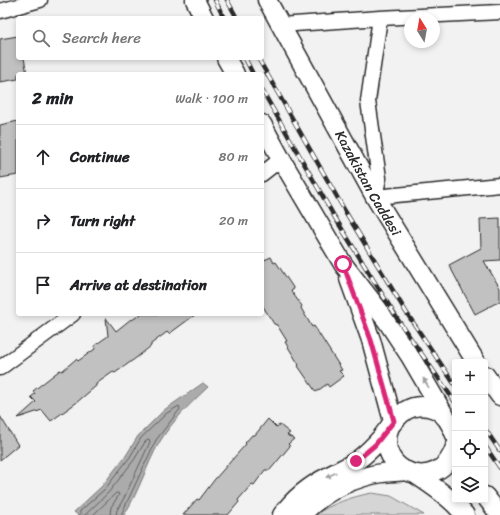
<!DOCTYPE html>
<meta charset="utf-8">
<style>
body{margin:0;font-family:Sriracha,sans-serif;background:#f6f6f6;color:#202124}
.controls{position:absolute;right:12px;bottom:12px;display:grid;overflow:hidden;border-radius:4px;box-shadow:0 2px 6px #0003}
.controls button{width:36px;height:36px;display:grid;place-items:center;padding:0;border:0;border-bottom:1px solid #e0e0e0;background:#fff;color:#202124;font:20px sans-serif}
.compass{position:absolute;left:404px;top:12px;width:36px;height:36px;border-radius:50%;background:#fff;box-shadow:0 2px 6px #0003;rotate:349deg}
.stop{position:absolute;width:12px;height:12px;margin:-9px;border:3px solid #db2777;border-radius:50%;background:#fff}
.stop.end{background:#db2777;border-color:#fff;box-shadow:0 1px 4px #0008}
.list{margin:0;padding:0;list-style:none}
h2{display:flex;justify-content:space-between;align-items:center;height:52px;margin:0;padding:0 16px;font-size:17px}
h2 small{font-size:13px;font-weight:400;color:#757577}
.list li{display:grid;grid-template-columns:26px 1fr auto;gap:12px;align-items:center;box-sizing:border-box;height:64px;padding:0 16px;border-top:1px solid #e0e0e0}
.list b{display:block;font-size:15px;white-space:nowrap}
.list em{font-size:13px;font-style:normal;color:#757577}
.icon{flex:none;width:22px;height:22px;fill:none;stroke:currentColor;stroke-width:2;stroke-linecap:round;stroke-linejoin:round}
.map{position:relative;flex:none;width:500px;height:515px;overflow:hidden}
.search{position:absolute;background:#fff;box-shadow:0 2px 6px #0003;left:16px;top:16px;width:248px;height:44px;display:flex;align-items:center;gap:10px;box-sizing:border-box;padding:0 14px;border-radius:4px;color:#757577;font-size:15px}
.panel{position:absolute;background:#fff;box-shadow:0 2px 6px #0003;left:16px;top:72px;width:248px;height:244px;border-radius:4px}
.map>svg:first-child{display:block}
.green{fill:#d5d5d5;stroke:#808080}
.water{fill:#ababab;stroke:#787878}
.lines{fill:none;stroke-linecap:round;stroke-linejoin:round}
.shore{stroke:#5e5e5e;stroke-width:1}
.building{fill:#c1c1c1;stroke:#2b2b2b}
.minor-casing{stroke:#2b2b2b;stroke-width:17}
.major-casing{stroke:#2b2b2b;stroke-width:21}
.minor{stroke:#fff;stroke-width:14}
.major{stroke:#fff;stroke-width:18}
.rail-casing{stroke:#2b2b2b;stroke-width:4.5}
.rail{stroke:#fff;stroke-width:3;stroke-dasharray:9;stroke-linecap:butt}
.oneway{fill:#a0a0a0}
.route{stroke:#db2777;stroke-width:5}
.labels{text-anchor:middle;stroke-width:3.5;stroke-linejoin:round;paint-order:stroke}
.street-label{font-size:14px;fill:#2b2b2b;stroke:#fff}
</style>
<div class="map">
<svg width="500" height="515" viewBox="0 0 500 515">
<rect width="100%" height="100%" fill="#f2f2f2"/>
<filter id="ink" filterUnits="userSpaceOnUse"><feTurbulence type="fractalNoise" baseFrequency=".025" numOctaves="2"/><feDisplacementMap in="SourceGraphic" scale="8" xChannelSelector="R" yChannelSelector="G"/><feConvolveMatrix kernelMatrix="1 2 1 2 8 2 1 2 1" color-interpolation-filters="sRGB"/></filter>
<g filter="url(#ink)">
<path class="green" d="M372,493L391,496L424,515H314C332,504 350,497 372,493Z"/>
<path class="water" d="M203,383L208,387C190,404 172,421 159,443C146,466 139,492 124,515H78L74,512L102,486L127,454L138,436L164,410Z"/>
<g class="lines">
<path class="shore" d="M80,515V511L105,489L130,457L141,438L167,413L179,406L180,409L156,440L121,515
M85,515L109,492L134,460L145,442L149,439L150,442L124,498L117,510L116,515
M93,515L116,493H118L119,495L111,507L110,515"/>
</g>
<path class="building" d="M18,36V58H24L27,74H18V79L0,82V39Z
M18,121V175L0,178V125Z
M500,218V260L484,261L500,288V301L475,314L449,265L481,248L480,219Z
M271,257L274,263L276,262L294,289L291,291L302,306L301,308L312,327L314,326L342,370L339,371L344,376L329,387L327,384L316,392L298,366L299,365L285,342L287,341L277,325L274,324L262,305V261Z
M141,314H196L169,334L167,332L151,344V346L136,358L115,373L113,372L96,384V386L76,403L51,421L42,410L18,418L36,402L31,397L35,394L33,391L60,370L62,371L76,359L78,361L95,349L94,346L108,336L106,318L116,331L131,319L132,320Z
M0,416L18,445L0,460Z
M268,419L276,427L280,425L290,433L287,435L294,439L288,444L290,446L270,470H265L254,485L252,484L238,500L239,502L228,515H183L197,499L199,500L215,479L246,444L245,443L252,435H255Z"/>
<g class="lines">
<g class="minor-casing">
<path id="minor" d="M0,11L40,0
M380,18L368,101L379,178L375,197L500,185
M280,25L380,18L500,12
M262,174L281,159
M0,368L73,314"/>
</g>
<g class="major-casing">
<g id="major">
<path d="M195,0L204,18"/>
<path id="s1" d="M267,0L375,197L476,362"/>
<path d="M226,58L235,74"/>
<path d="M262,124L281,159L343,264L387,321L410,356L445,416"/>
<path d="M349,279L371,340L393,421"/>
<path d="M485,375L500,396"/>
<path d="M390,426C372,473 440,496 455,447"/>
<path d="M415,474C433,486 451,498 465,515"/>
<path d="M485,496L500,515"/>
<path d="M282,515C294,498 311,485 329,476C339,470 350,466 359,459C367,453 374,446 381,438C395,420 407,398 435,409C446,414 451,424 455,435"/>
<path d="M301,515C323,493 350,478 382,473C390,472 398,472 407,471"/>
</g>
</g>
<use href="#minor" class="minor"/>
<use href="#major" class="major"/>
<g class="rail-casing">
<path id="rail" d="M215,0L224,18
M227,0L237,18
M245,58L253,74
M258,58L345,211L406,312L455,385
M262,90L334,216L398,320L455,402
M485,429L500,451
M485,446L500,468"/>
</g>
<use href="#rail" class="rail"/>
</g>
<defs><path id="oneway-solid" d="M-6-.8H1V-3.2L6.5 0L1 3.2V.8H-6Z"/></defs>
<g class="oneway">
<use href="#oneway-solid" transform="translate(426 383) rotate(-120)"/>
<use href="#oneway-solid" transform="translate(331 475) rotate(153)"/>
</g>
</g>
<g class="lines" filter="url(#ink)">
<path class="route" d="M343,264L371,340L394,421L375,445L356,461"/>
</g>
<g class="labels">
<g class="street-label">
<text dy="5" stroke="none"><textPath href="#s1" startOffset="209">Kazakistan Caddesi</textPath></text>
</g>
</g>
</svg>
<div class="controls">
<button>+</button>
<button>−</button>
<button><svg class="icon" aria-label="locate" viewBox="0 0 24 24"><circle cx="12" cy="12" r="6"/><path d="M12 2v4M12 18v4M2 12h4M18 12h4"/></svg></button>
<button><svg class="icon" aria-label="layers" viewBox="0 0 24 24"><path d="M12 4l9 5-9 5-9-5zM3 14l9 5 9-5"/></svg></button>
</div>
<svg class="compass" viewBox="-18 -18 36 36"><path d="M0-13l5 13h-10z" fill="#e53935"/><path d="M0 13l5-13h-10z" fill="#757577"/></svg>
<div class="stop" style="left:343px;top:264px"></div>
<div class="stop end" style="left:356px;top:461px"></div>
<div class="search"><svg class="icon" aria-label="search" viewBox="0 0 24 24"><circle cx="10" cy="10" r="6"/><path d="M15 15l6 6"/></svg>Search here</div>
<section class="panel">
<h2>2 min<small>Walk · 100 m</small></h2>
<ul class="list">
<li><svg class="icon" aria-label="ahead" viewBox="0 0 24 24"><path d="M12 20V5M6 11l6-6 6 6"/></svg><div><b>Continue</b></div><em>80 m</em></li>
<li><svg class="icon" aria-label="right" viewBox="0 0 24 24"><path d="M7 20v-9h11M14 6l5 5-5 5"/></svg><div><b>Turn right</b></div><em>20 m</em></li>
<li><svg class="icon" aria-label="arrive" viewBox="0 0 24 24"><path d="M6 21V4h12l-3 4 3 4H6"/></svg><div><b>Arrive at destination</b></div></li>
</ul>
</section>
</div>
